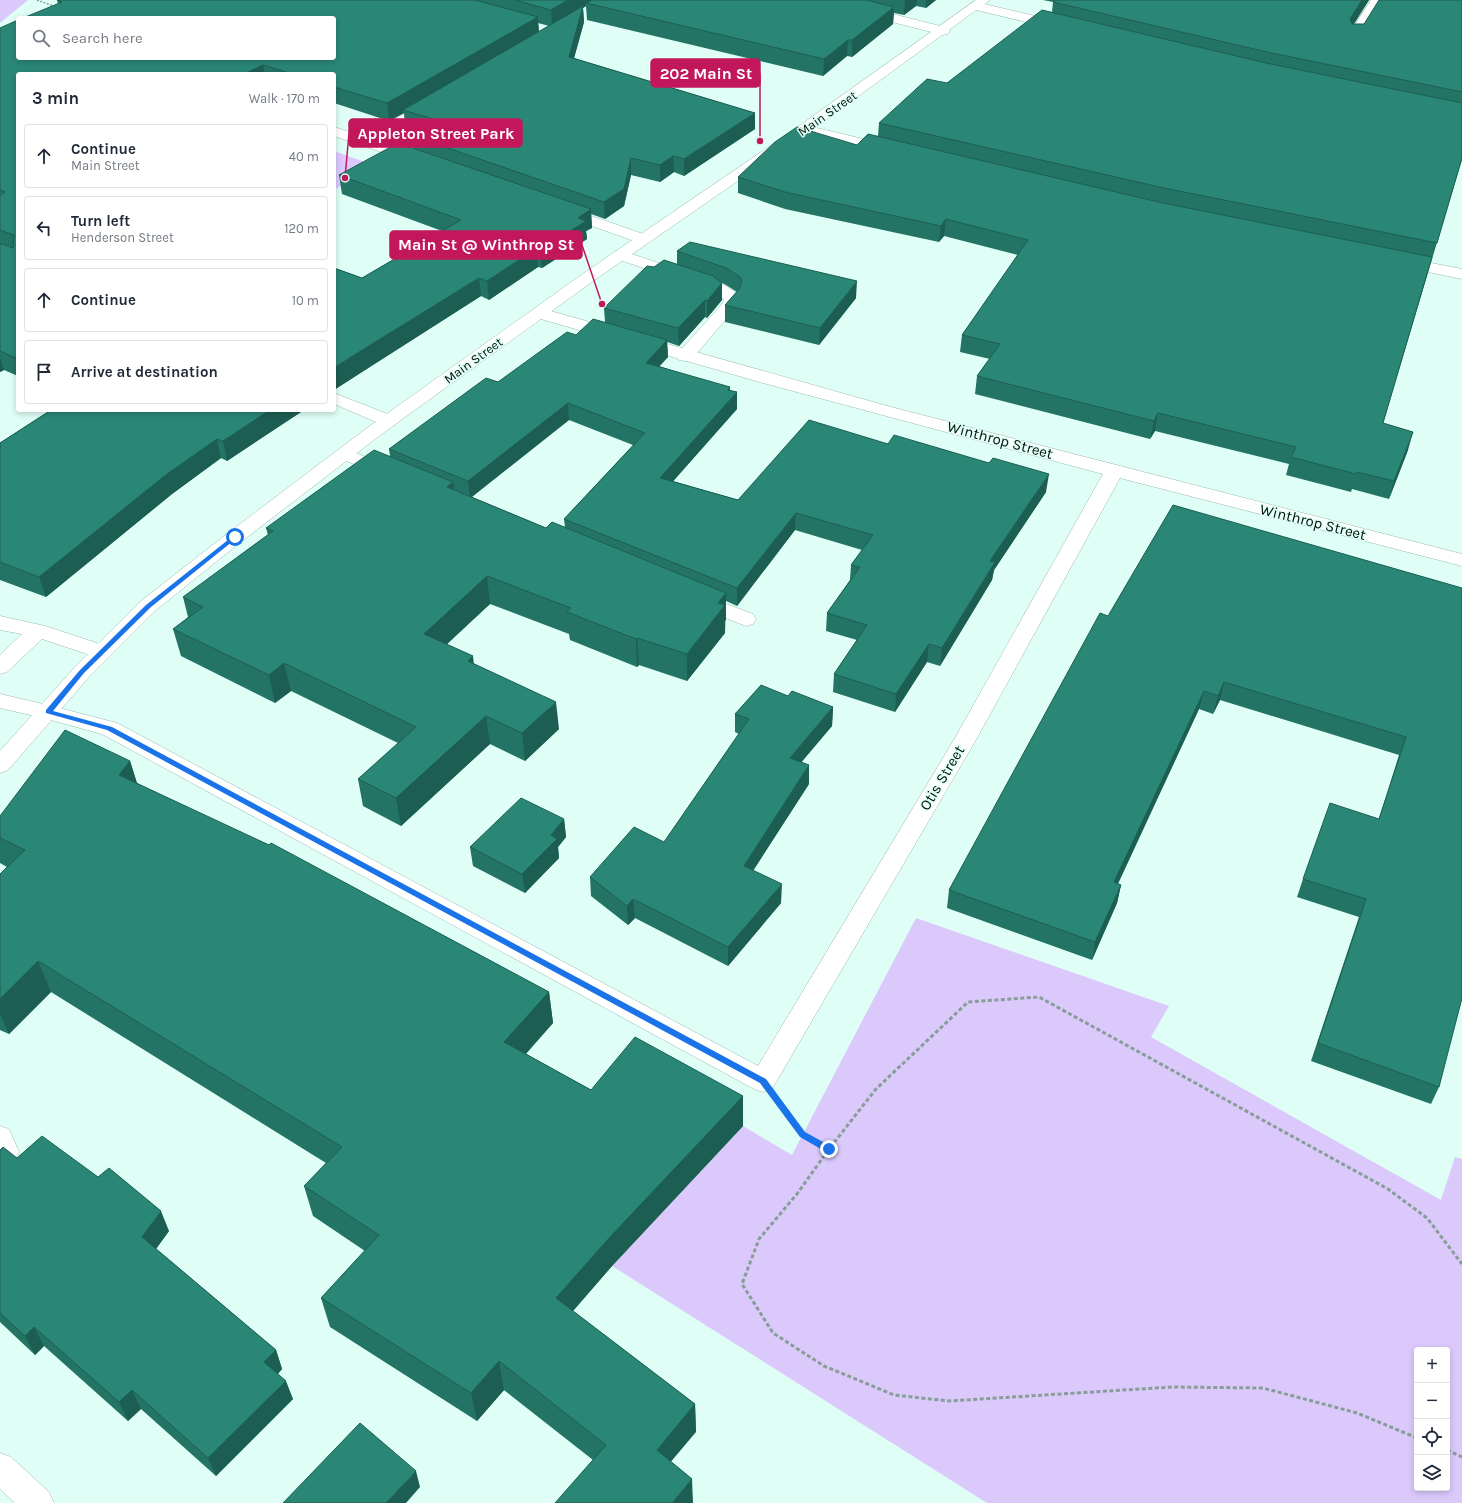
<!DOCTYPE html>
<meta charset="utf-8">
<style>
body{margin:0;font-family:Karla,sans-serif;background:#f2f2f3;color:#1f2937}
.controls{position:absolute;right:12px;bottom:12px;display:grid;overflow:hidden;border-radius:4px;box-shadow:0 2px 6px #0003}
.controls button{width:36px;height:36px;display:grid;place-items:center;padding:0;border:0;border-bottom:1px solid #e0e1e3;background:#fff;color:#1f2937;font:20px sans-serif}
.stop{position:absolute;width:12px;height:12px;margin:-9px;border:3px solid #1a73e8;border-radius:50%;background:#fff}
.stop.end{background:#1a73e8;border-color:#fff;box-shadow:0 1px 4px #0008}
.list{margin:0;padding:0;list-style:none}
h2{display:flex;justify-content:space-between;align-items:center;height:52px;margin:0;padding:0 16px;font-size:17px}
h2 small{font-size:13px;font-weight:400;color:#747a83}
.list li{display:grid;grid-template-columns:26px 1fr auto;gap:12px;align-items:center;box-sizing:border-box;height:64px;margin:0 8px 8px;padding:0 8px;border:1px solid #e0e1e3;border-radius:4px}
.list b{display:block;font-size:15px;white-space:nowrap}
.list p{margin:0;font-size:13px;white-space:nowrap;color:#747a83}
.list em{font-size:13px;font-style:normal;color:#747a83}
.icon{flex:none;width:22px;height:22px;fill:none;stroke:currentColor;stroke-width:2;stroke-linecap:round;stroke-linejoin:round}
.map{position:relative;flex:none;width:1462px;height:1503px;overflow:hidden}
.search{position:absolute;background:#fff;box-shadow:0 2px 6px #0003;left:16px;top:16px;width:320px;height:44px;display:flex;align-items:center;gap:10px;box-sizing:border-box;padding:0 14px;border-radius:4px;color:#747a83;font-size:15px}
.panel{position:absolute;background:#fff;box-shadow:0 2px 6px #0003;left:16px;top:72px;width:320px;height:340px;border-radius:4px}
.map>svg:first-child{display:block}
.green{fill:#dbc9fc;fill-rule:evenodd}
.lines{fill:none;stroke-linecap:round;stroke-linejoin:round}
.lane-casing{stroke:#9cbab3;stroke-width:1}
.street-casing{stroke:#9cbab3;stroke-width:1}
.secondary-casing{stroke:#9cbab3;stroke-width:1}
.primary-casing{stroke:#9cbab3;stroke-width:1}
.path-far1{stroke:#879e98;stroke-width:1.5;stroke-dasharray:2 1.5;stroke-linecap:butt}
.path{stroke:#879e98;stroke-width:3;stroke-dasharray:4 2.5;stroke-linecap:butt}
.lane{fill:#fff;fill-rule:evenodd}
.street{fill:#fff;fill-rule:evenodd}
.secondary{fill:#fff;fill-rule:evenodd}
.primary{fill:#fff;fill-rule:evenodd}
.wall{fill:#247465;fill-rule:evenodd}
.shaded-wall{fill:#1d5e53}
.building{fill:#2a8776;stroke:#1d5e53}
.route{fill:#1a73e8}
.labels{text-anchor:middle;stroke-width:3;stroke-linejoin:round;paint-order:stroke}
.far-street-label{font-size:13px;fill:#06110e;stroke:#defef6}
.street-label{font-size:15px;fill:#06110e;stroke:#defef6}
.leader{fill:none;stroke:#c2185b;stroke-width:1.5}
.callout-dot{fill:#c2185b;stroke:#defef6;stroke-width:1.5}
.callout{fill:#c2185b;stroke:#c2185b;stroke-width:1.5}
.callout-label{font-size:16px;text-anchor:middle;font-weight:bold;fill:#fff}
</style>
<div class="map">
<svg width="1462" height="1503" viewBox="0 0 1462 1503">
<rect width="100%" height="100%" fill="#defef6"/>
<path class="green" d="M0,0H28L0,23Z
M334,151L376,166L334,190Z
M916,918L1169,1006L1151,1037L1441,1200L1455,1157L1462,1159V1503H987L612,1266L743,1126L792,1155ZM1417,1350H1447V1488H1417Z"/>
<g class="lines">
<g class="lane-casing">
<path id="lane" d="M620,250L726,286L738,294L740,297L739,304L691,360L685,361L679,360L676,356L679,352L723,303L724,299L714,292L614,258L612,255L614,252Z
M0,616L45,626L109,647L112,652L109,657L102,659L42,639L7,672L0,674V655L22,634L0,630Z
M0,694L56,707L59,712L56,717L48,719L0,708Z
M0,1126L9,1129L19,1152C14,1162 10,1165 0,1169Z"/>
</g>
<g class="street-casing">
<path id="street" d="M816,0H837L948,28L950,31L948,34L943,35L818,3Z
M1371,0H1383L1359,40H1349L1347,37Z
M976,2L1064,23L1065,26L1064,29L1059,30L972,9L970,6L972,3Z
M430,100L435,101L437,104L435,107L378,141L421,156L423,159L421,162L416,163L411,162L334,136V127L365,137L425,101Z
M804,125L893,146L895,149L893,152L888,153L799,132L797,129L799,126Z
M563,206L649,236L651,239L649,242L643,244L637,242L558,214L555,211L558,208Z
M1400,257L1462,269V279L1394,265L1392,262L1394,259Z
M540,308L891,407L1462,554V566L1120,478L977,738L772,1089L763,1092L754,1089L102,734L40,717L37,712L40,707L48,705L117,723L758,1066L955,738L1103,474L763,383L534,317L532,313L534,309Z
M334,393L395,417L398,421L395,425L389,426L383,425L334,404Z
M345,449L395,468L397,472L395,476L388,478L339,458L336,454L339,450Z
M697,593L753,614L756,619L753,624L746,626L690,604L687,599L690,594Z"/>
</g>
<g class="secondary-casing">
<path id="secondary" d="M0,1453L11,1457L49,1492L54,1503H15L0,1489Z"/>
</g>
<g class="primary-casing">
<path id="primary" d="M976,0H990L809,132L596,279L379,436L242,541L155,611L89,677L8,770L0,773V751L75,667L141,601L228,533L367,428L584,273L799,126Z"/>
</g>
<path class="path-far1" d="M37,0L56,7"/>
<path class="path" d="M785,1111L803,1134L829,1149
M1417,1438L1357,1413L1263,1388L1172,1387L949,1401L894,1395L824,1366L773,1333L742,1284L759,1239L797,1194L829,1149L876,1089L968,1002L1039,997L1388,1189L1427,1218L1462,1264
M1447,1450L1462,1457"/>
<use href="#lane" class="lane"/>
<use href="#street" class="street"/>
<use href="#secondary" class="secondary"/>
<use href="#primary" class="primary"/>
</g>
<path class="wall" d="M57,0H936L926,8L916,6L904,15L894,13L893,24L852,57L847,56L823,76L587,20L586,6L583,8L584,22L574,58L755,113V129L684,176L674,172L660,182L631,175L624,206L605,219L591,214L592,228L586,231L587,239L542,268L538,267L489,300L481,296L362,372L334,390V268L362,278L442,231L342,194L339,175L414,149L413,136L421,131L405,126L404,113L389,121L334,103V74H18V376L4,370L0,372V28L18,58H334L58,4ZM538,23L549,26L539,32Z
M1043,0H1369L1354,24H1364L1462,0V159L1383,423L1408,450L1389,499L1352,489L1351,492L1286,475L1289,464L1155,431L1150,439L975,394L977,376L990,359L960,352L962,335L1018,255L944,236L939,242L785,209L738,193V177L857,145L878,136L879,123L947,83L1052,12L1053,2Z
M677,251L856,298L819,345L725,322V305L737,292L726,285L722,283V300L707,318L705,317L679,346L667,342L668,357L659,366L730,390L737,409L673,481L738,500L1046,492L994,570L992,580L940,666L927,662L895,712L833,692L834,674L857,640L826,631L827,613L850,580L851,565L862,550L795,530L737,606L726,601L725,633L687,681L639,665L637,667L570,640L569,634L490,604L446,644L473,656V663L559,729L525,761L490,744L401,826L363,806L358,779L398,743L291,691L275,703L181,656L173,629L188,617L183,597L268,535L266,528L390,456L389,449L498,382L576,335L605,322L604,308L654,267L677,264ZM569,420L633,445L564,519L565,527L546,528L472,497Z
M51,410H304L227,461L221,458L172,494L46,597L0,580V443Z
M1462,588L1439,1087L1431,1104L1311,1061L1359,917L1297,897L1303,879L1379,819L1399,755L1220,700L1213,714L1199,709L1118,884L1121,885L1117,903L1092,960L947,908L949,890L1108,616Z
M788,696L833,707L832,726L801,762L809,784L753,870L781,903L728,966L635,918L628,925L591,896L590,877L664,842L739,734L735,732V714Z
M130,761L137,783L549,992L553,1023L526,1054L591,1090L743,1096V1126L612,1266L573,1311L695,1404L696,1432L593,1460L504,1390L477,1421L330,1327L321,1298L365,1251L313,1216L304,1186L326,1163L51,992L9,1034L0,1030V874L7,867L0,863V816Z
M564,819L566,837L558,847L559,858L525,893L473,866L470,847Z
M0,1150L169,1231L156,1249L276,1350L282,1369L278,1374L293,1399L216,1476L141,1409L128,1421L44,1346L35,1355L0,1322Z"/>
<path class="shaded-wall" d="M568,0H597L586,3V6L583,8L584,22L570,73L552,26L551,10Z
M905,0H917L916,6L904,15Z
M926,0H936L926,8Z
M1362,0H1369L1346,36L1350,19Z
M894,7L893,24L852,57V40Z
M538,17L539,34L403,110L404,113L389,121L387,103Z
M848,40L847,56L823,76L824,59Z
M263,65L265,74H244Z
M755,113V129L684,176V159Z
M673,156L674,172L660,182V165Z
M631,158V175L624,206L605,219L604,202Z
M591,209L592,228L586,231L587,239L542,268L540,250L578,218Z
M946,219L944,236L939,242L941,226Z
M537,248L538,267L489,300L487,281Z
M479,278L481,296L362,372L334,390V368L359,352Z
M857,281L856,298L819,345L820,328Z
M722,283V300L707,318V301Z
M705,300V317L679,346L678,328Z
M667,340L668,357L647,380L646,363Z
M0,357L4,370L0,372Z
M730,387V399L737,392V409L661,495L660,478Z
M568,403L569,420L470,498L468,481Z
M270,410H304L227,461L223,441Z
M1158,413L1155,431L1150,439L1154,421Z
M1413,432L1408,450L1389,499L1394,481Z
M217,439L221,458L172,494L46,597L39,577L167,474Z
M1049,474L1046,492L994,570L992,580L940,666L942,648L990,561Z
M453,482L457,509L447,487Z
M796,513L795,530L737,606V588Z
M487,576L490,604L428,662L424,634Z
M726,593V620L725,621V633L687,681V654L718,603Z
M637,638L639,665L637,667L636,639Z
M929,644L927,662L895,712L896,694Z
M473,656L476,684L468,661Z
M284,663L291,691L275,703L269,675Z
M1224,682L1220,700L1213,714L1218,696Z
M1204,691L1199,709L1110,900L1114,882Z
M556,702L559,729L525,761L522,733Z
M833,707L832,726L789,777L790,758Z
M486,716L490,744L401,826L396,798Z
M130,761L140,793L119,775Z
M809,765V784L744,885V866Z
M564,819L566,837L558,847L559,858L525,893L522,874Z
M782,884L781,903L728,966V947Z
M1121,885L1117,903L1092,960L1095,942Z
M633,899L635,918L628,925L627,906Z
M38,961L51,992L9,1034L0,1014V999Z
M549,992L553,1023L509,1072L504,1042Z
M743,1096V1126L612,1266L559,1327L556,1298L610,1237Z
M161,1211L169,1231L150,1257L142,1237Z
M34,1327L44,1346L35,1355L25,1336Z
M276,1350L282,1369L271,1381L264,1362Z
M499,1361L504,1390L477,1421L471,1393Z
M286,1381L293,1399L216,1476L208,1458Z
M132,1390L141,1409L128,1421L119,1402Z
M695,1404L696,1432L658,1477L657,1450Z
M416,1471L420,1487L406,1503H386Z
M692,1479L693,1503H672Z"/>
<path class="building" d="M57,0H475L538,17L387,103L334,87V74H293L263,65L244,74H18V359L0,351V243L13,248L14,235L0,230V195L5,192L0,190V28L18,20V58H334V18H23L62,2Z
M515,0H568L551,10Z
M592,0H866L894,7L852,40H848L824,59L586,3Z
M1055,0H1362L1350,19L1352,24H1364L1379,0H1462V92L1267,52L1053,2Z
M583,6L569,57L755,113L684,159L673,156L660,165L631,158L624,189L604,202L413,136L440,121L403,110Z
M1042,10L1266,63L1462,103V158L1437,243L1164,188L879,123L927,79L947,83Z
M797,127L857,145L868,134L1163,203L1432,257L1383,423L1413,432L1394,481L1357,472L1356,474L1291,457L1296,447L1158,413L1154,421L977,376L1000,344L962,335L1028,240L946,219L941,226L785,192L738,177L775,142Z
M398,143L591,209L578,218L586,221L540,250L537,248L487,281L479,278L359,352L334,368V268L362,278L461,220L339,175Z
M690,242L857,281L820,328L725,305L740,288L742,280L739,276L726,268L677,251Z
M664,260L713,276L722,283L707,301L705,300L678,328L604,308L647,266L654,267Z
M593,319L667,340L646,363L730,387L728,390L737,392L660,478L738,500L809,420L888,444L894,435L989,463L993,458L1049,474L990,561L995,562L942,648L929,644L896,694L834,674L867,625L827,613L860,567L851,565L873,535L796,513L737,588L564,519L645,433L568,403L468,481L389,449L486,378L498,382L567,332L576,335Z
M51,410H270L223,441L217,439L167,474L39,577L0,562V443Z
M374,450L453,482L447,487L546,528L552,522L726,593L718,603L725,605L687,654L637,638L636,639L567,612L571,608L487,576L424,634L473,656L468,661L556,702L522,733L486,716L396,798L358,779L416,727L284,663L269,675L173,629L203,607L183,597L273,531L266,528Z
M1173,505L1462,588V998L1439,1087L1318,1043L1366,899L1303,879L1330,803L1379,819L1406,737L1224,682L1218,696L1204,691L1114,882L1121,885L1095,942L949,890L1100,613L1108,616Z
M761,685L788,696L792,691L833,707L790,758L809,765L744,866L782,884L728,947L633,899L627,906L590,877L634,827L664,842L749,719L735,714Z
M65,730L130,761L119,775L269,845L271,843L549,992L504,1042L591,1090L635,1037L743,1096L610,1237L556,1298L695,1404L657,1450L692,1479L672,1503H555L606,1445L499,1361L471,1393L321,1298L379,1235L304,1186L342,1147L38,961L0,999V874L25,850L0,838V816Z
M521,798L564,819L551,835L557,839L522,874L470,847Z
M42,1136L98,1177L109,1168L161,1211L142,1237L276,1350L264,1362L286,1381L208,1458L132,1390L119,1402L34,1327L25,1336L0,1313V1150L3,1147L17,1158Z
M360,1423L416,1471L386,1503H283Z"/>
<path class="route" d="M233,536L238,537L151,607L84,673L53,711L112,727L766,1079L805,1132L832,1147V1152H826L800,1137L760,1083L107,730L46,713V710L80,670L146,605Z"/>
<g class="labels">
<g class="far-street-label">
<text transform="translate(827 113) rotate(-35)" y="5">Main Street</text>
<text transform="translate(473 360) rotate(-36)" y="5">Main Street</text>
</g>
<g class="street-label">
<text transform="translate(1000 440) rotate(15)" y="5">Winthrop Street</text>
<text transform="translate(1313 522) rotate(14)" y="5">Winthrop Street</text>
<text transform="translate(942 778) rotate(-59)" y="5">Otis Street</text>
</g>
</g>
<path class="leader" d="M760 141L760 73M345 178L349 133M602 304L582 245"/>
<g class="callout-dot">
<circle cx="760" cy="141" r="4"/>
<circle cx="345" cy="178" r="4"/>
<circle cx="602" cy="304" r="4"/>
</g>
<g class="callout">
<rect x="651" y="59" width="109" height="28" rx="4"/>
<rect x="349" y="119" width="173" height="28" rx="4"/>
<rect x="390" y="231" width="192" height="28" rx="4"/>
</g>
<g class="callout-label">
<text x="706" y="79">202 Main St</text>
<text x="436" y="139">Appleton Street Park</text>
<text x="486" y="250">Main St @ Winthrop St</text>
</g>
</svg>
<div class="controls">
<button>+</button>
<button>−</button>
<button><svg class="icon" aria-label="locate" viewBox="0 0 24 24"><circle cx="12" cy="12" r="6"/><path d="M12 2v4M12 18v4M2 12h4M18 12h4"/></svg></button>
<button><svg class="icon" aria-label="layers" viewBox="0 0 24 24"><path d="M12 4l9 5-9 5-9-5zM3 14l9 5 9-5"/></svg></button>
</div>
<div class="stop" style="left:235px;top:537px"></div>
<div class="stop end" style="left:829px;top:1149px"></div>
<div class="search"><svg class="icon" aria-label="search" viewBox="0 0 24 24"><circle cx="10" cy="10" r="6"/><path d="M15 15l6 6"/></svg>Search here</div>
<section class="panel">
<h2>3 min<small>Walk · 170 m</small></h2>
<ul class="list">
<li><svg class="icon" aria-label="ahead" viewBox="0 0 24 24"><path d="M12 20V5M6 11l6-6 6 6"/></svg><div><b>Continue</b><p>Main Street</p></div><em>40 m</em></li>
<li><svg class="icon" aria-label="left" viewBox="0 0 24 24"><path d="M17 20v-9H6M10 6l-5 5 5 5"/></svg><div><b>Turn left</b><p>Henderson Street</p></div><em>120 m</em></li>
<li><svg class="icon" aria-label="ahead" viewBox="0 0 24 24"><path d="M12 20V5M6 11l6-6 6 6"/></svg><div><b>Continue</b></div><em>10 m</em></li>
<li><svg class="icon" aria-label="arrive" viewBox="0 0 24 24"><path d="M6 21V4h12l-3 4 3 4H6"/></svg><div><b>Arrive at destination</b></div></li>
</ul>
</section>
</div>
